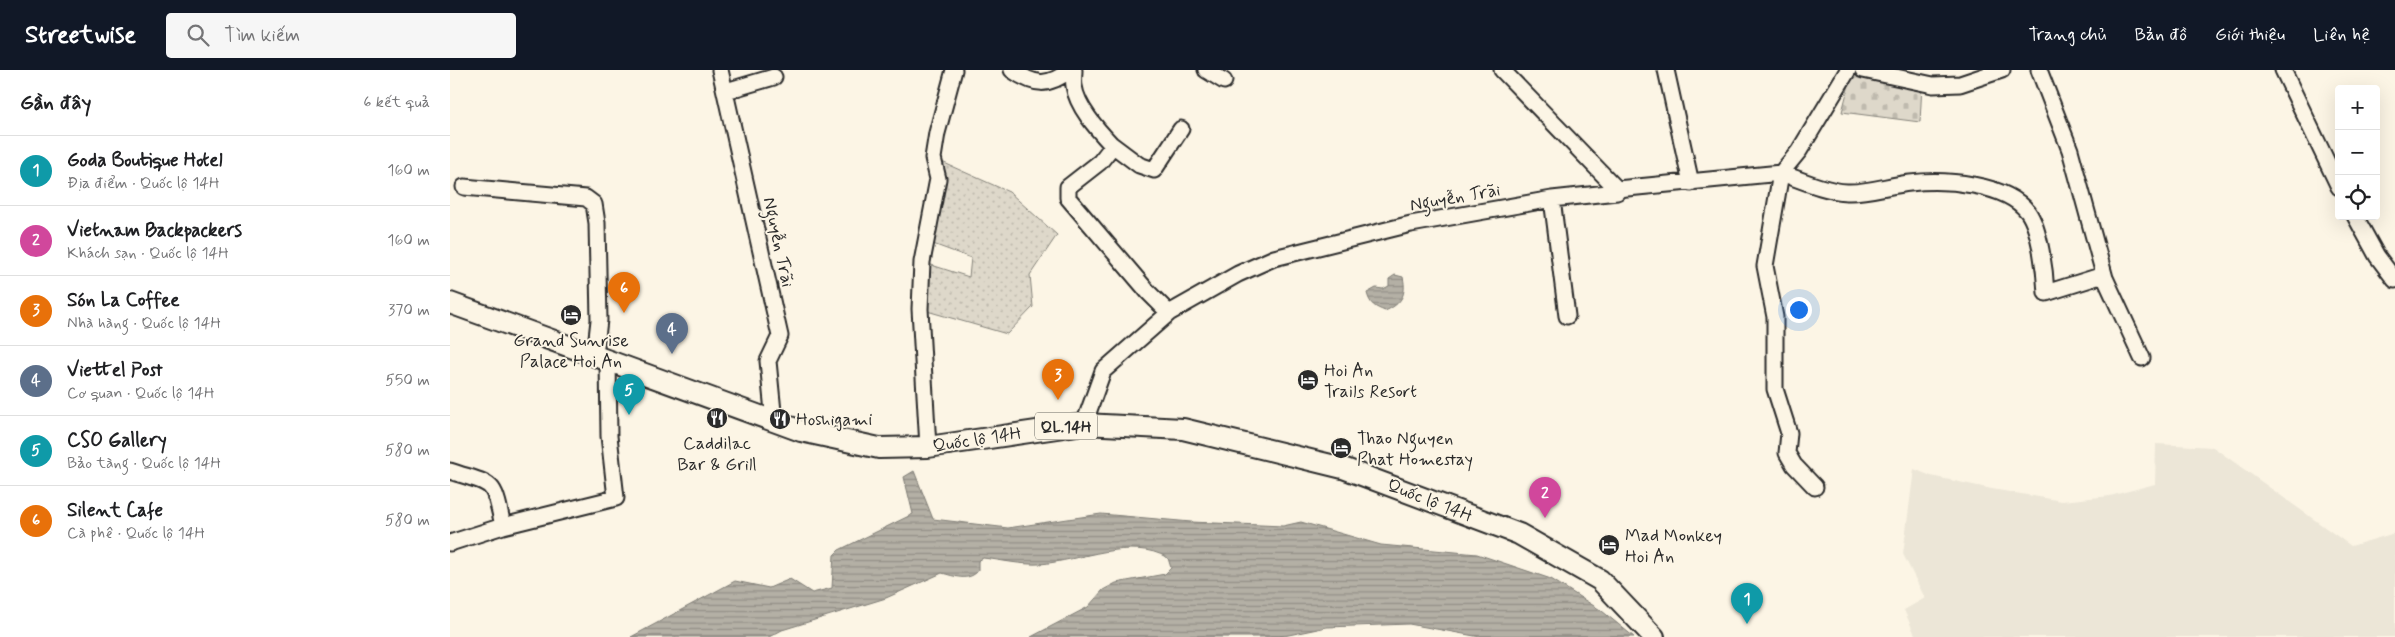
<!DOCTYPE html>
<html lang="vi">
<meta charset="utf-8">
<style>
body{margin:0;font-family:Mynerve,sans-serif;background:#f6f6f6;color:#202124}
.controls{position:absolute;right:15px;top:15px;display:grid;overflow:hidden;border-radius:5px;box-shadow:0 5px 20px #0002}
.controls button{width:45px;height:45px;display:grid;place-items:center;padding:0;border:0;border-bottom:1px solid #e0e0e0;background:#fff;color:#202124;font:25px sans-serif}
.you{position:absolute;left:1348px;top:239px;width:18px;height:18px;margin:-12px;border:4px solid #fff;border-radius:50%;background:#1a73e8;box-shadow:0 0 0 8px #1a73e833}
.badge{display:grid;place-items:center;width:32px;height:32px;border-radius:50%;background:#111827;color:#fff;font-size:16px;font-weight:700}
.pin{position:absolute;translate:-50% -41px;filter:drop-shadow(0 1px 2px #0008)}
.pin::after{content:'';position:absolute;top:26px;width:18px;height:15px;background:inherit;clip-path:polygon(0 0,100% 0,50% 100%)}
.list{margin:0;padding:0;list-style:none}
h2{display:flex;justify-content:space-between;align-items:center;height:65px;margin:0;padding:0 20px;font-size:21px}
h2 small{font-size:16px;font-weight:400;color:#757577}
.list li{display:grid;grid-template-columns:32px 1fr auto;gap:15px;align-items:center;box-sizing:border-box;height:70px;padding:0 20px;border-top:1px solid #e0e0e0}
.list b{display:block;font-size:19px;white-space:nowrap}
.list p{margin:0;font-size:16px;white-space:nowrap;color:#757577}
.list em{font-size:16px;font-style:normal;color:#757577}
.icon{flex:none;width:28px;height:28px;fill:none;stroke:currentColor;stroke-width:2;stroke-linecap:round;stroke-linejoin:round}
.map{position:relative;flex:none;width:1945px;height:567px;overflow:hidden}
header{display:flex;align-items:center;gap:30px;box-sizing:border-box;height:70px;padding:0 25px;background:#111827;color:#fff}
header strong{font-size:24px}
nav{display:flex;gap:28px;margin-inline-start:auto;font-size:18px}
.search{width:350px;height:45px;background:#f6f6f6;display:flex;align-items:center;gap:12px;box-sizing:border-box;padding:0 18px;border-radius:5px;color:#757577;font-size:19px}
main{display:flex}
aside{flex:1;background:#fff}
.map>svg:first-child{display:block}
.built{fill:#ece6d7}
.grass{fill:url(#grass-dots);stroke:#84827a}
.cemetery{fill:url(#cemetery-stones);stroke:#84827a}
.water{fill:url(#water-rules);stroke:#7d7b74}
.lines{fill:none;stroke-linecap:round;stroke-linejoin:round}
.minor-casing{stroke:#2b2b2b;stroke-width:19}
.major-casing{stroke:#2b2b2b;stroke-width:24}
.minor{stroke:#fcf5e5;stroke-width:15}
.major{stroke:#fcf5e5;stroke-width:20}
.labels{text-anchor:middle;stroke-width:4;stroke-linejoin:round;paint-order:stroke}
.shield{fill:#fcf5e5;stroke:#6a6863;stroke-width:1}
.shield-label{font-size:16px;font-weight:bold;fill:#2b2b2b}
.street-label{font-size:18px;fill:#2b2b2b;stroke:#fcf5e5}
.poi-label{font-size:18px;fill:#2b2b2b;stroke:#fcf5e5;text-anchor:start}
</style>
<header>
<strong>Streetwise</strong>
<div class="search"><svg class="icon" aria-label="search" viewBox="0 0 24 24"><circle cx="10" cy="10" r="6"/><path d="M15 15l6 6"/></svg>Tìm kiếm</div>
<nav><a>Trang chủ</a><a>Bản đồ</a><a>Giới thiệu</a><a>Liên hệ</a></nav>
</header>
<main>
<aside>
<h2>Gần đây<small>6 kết quả</small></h2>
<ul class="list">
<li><span class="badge" style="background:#0f9aa8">1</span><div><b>Goda Boutique Hotel</b><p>Địa điểm · Quốc lộ 14H</p></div><em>160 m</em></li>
<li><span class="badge" style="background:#d1479c">2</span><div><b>Vietnam Backpackers</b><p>Khách sạn · Quốc lộ 14H</p></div><em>160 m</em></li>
<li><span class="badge" style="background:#e8710a">3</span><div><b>Són La Coffee</b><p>Nhà hàng · Quốc lộ 14H</p></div><em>370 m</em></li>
<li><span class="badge" style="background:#5c6f8a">4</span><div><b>Viettel Post</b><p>Cơ quan · Quốc lộ 14H</p></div><em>550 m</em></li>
<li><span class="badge" style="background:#0f9aa8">5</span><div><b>CSO Gallery</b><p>Bảo tàng · Quốc lộ 14H</p></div><em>580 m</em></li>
<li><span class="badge" style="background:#e8710a">6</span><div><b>Silent Cafe</b><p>Cà phê · Quốc lộ 14H</p></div><em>580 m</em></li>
</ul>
</aside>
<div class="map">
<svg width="1945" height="567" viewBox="0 0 1945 567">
<defs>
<pattern id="grass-dots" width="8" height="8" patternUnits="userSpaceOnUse" patternTransform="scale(1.25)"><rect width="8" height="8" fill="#ded8ca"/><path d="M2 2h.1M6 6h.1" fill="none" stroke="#bfbaae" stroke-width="1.8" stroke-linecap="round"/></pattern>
<pattern id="cemetery-stones" width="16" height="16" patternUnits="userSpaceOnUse" patternTransform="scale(1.25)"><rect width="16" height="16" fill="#ded8ca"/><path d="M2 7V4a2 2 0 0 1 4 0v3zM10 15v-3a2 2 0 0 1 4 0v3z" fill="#bfbaae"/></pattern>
<pattern id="water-rules" width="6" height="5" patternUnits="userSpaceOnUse" patternTransform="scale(1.25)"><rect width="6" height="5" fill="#b4b0a5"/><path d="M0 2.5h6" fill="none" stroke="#938f87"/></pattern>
</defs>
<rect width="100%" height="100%" fill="#fcf5e5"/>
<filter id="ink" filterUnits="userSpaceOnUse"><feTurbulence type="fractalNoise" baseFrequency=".02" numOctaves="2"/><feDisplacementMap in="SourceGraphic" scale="10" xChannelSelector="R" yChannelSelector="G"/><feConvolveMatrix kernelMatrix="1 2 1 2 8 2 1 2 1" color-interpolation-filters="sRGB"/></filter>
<g filter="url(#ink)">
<path class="built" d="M1706,374L1763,377L1901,476L1945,463V567H1466L1454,540L1475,528L1453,484L1464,399L1481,406L1542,419L1612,431L1660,426L1705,414Z"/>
<path class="grass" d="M483,88L559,122L607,165L580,205L583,237L557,264L470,239L472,192L519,207L521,188L475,171Z"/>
<path class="cemetery" d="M1402,3L1472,15L1470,52L1392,42Z"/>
<path class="water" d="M945,205L953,207C957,225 951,234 935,241C925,237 920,235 917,223L926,218L933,219L939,216V209Z
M464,401L483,449L558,458L651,444L741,452L833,456L851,452L931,475L1027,484L1101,509L1152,541L1184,567H1030L959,554L877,557L829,567H581L638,537L653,520L666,513L715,504L721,498L718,488C681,466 630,491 590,494C571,495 551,490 533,488L528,491V501C518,512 504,506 492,503L436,528L332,560L319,567H181L285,511L319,518L340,509L362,523L382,518L384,485L389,480L463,444L454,407Z"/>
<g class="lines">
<g class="minor-casing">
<path id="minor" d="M270,0L330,266L318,291L324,352
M562,0C585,16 598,17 620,0
M624,0C624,5 623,11 624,16C627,37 647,59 661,74V78L650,92L618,117V128L699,223L719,243
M756,0L774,11
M1052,0L1167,119
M1216,0L1241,113
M1413,0L1483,15L1510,14L1552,0
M1589,0L1620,80L1655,208
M1833,0L1889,117
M276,21L324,7
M661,74L689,95L704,100L731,59
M14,117L136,128L144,134L147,153L149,250L145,285
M1102,129L1117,246
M1905,146L1927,186L1945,210
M634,354L653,301L719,243L788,204L824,188L961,154L1102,129L1167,122V119L1331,103L1349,81L1398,0
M478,377L470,239L472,192L488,109L483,88L487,63L504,0
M0,401C45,416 43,408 53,456
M1365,417L1344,395L1337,383L1339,363L1325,319V247L1315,196L1331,103C1351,110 1375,121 1397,122C1417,123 1440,115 1460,113C1494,109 1556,113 1578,142C1590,159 1595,201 1596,223L1647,207L1655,208L1692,288
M0,473L53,456L166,428L159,366L158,290"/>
</g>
<g class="major-casing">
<path id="major" d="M0,233L351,361L429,378L478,377L634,354L733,359L893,398L1069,464L1150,510L1204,567"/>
</g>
<use href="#minor" class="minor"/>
<use href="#major" class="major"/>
</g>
</g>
<defs>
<g id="hotel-disc" transform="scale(1.125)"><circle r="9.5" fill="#2b2b2b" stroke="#fcf5e5"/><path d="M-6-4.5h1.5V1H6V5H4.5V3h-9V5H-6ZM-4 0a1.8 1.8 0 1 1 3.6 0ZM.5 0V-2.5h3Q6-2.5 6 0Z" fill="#fff"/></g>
<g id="restaurant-disc" transform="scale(1.125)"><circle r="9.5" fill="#2b2b2b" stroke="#fcf5e5"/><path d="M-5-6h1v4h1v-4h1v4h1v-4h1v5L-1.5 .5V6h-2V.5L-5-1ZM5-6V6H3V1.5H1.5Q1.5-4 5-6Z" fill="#fff"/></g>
</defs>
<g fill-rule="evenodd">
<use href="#hotel-disc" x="121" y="245"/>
<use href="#hotel-disc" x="858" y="310"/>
<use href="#restaurant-disc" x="267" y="348"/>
<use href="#restaurant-disc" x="330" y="349"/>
<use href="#hotel-disc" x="891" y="378"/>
<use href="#hotel-disc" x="1159" y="475"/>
</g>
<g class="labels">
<rect class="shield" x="585" y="342.5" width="62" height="27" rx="4"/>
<g class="shield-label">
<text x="616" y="362">QL.14H</text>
</g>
<g class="street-label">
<text transform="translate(1005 127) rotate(-10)" y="6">Nguyễn Trãi</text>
<text transform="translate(329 172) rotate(78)" y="6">Nguyễn Trãi</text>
<text transform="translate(527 369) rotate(-9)" y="6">Quốc lộ 14H</text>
<text transform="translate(980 430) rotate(21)" y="6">Quốc lộ 14H</text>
</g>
<g class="poi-label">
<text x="121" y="276" text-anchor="middle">Grand Sunrise<tspan x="121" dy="21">Palace Hoi An</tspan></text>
<text x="874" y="306">Hoi An<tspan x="874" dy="21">Trails Resort</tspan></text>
<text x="346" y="355">Hoshigami</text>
<text x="907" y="374">Thao Nguyen<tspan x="907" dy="21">Phat Homestay</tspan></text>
<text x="267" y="379" text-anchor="middle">Caddilac<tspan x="267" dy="21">Bar &amp; Grill</tspan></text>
<text x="1175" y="471">Mad Monkey<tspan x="1175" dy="21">Hoi An</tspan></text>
</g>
</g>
</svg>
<div class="controls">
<button>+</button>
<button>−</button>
<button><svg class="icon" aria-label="locate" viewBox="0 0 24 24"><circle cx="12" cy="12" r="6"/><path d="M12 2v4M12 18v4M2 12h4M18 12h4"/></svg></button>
</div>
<div class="you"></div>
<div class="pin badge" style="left:1297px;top:554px;background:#0f9aa8">1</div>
<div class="pin badge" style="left:1095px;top:448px;background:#d1479c">2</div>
<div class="pin badge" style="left:608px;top:330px;background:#e8710a">3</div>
<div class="pin badge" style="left:222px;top:284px;background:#5c6f8a">4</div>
<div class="pin badge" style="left:179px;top:345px;background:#0f9aa8">5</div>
<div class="pin badge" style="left:174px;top:243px;background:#e8710a">6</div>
</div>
</main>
